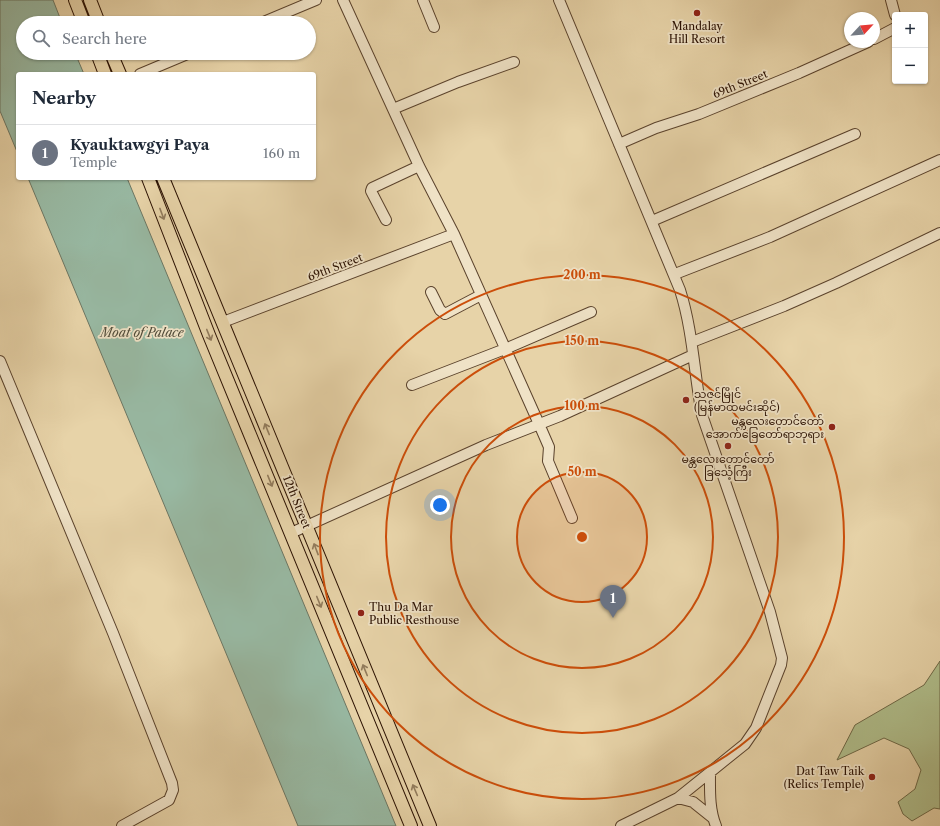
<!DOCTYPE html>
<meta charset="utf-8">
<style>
body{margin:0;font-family:"Libre Caslon Text","Noto Sans Myanmar",serif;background:#f2f2f3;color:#1f2937}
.controls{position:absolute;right:12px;top:12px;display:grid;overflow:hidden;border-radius:4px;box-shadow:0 1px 3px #0004}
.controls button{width:36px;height:36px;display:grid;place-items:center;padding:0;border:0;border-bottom:1px solid #e0e1e3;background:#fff;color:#1f2937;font:20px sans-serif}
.compass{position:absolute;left:844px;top:12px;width:36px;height:36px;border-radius:50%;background:#fff;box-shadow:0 1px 3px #0004;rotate:64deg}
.you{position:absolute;left:440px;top:505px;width:14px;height:14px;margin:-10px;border:3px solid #fff;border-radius:50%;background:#1a73e8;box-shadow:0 0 0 6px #1a73e833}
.badge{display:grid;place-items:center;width:26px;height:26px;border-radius:50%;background:#0b8043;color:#fff;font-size:13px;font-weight:700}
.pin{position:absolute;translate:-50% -33px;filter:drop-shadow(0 1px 2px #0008)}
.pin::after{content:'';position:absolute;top:21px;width:14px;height:12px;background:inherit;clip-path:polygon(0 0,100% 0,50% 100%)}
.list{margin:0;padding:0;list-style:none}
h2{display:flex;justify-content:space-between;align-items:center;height:52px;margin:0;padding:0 16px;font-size:17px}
h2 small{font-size:13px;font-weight:400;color:#747a83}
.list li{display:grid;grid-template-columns:26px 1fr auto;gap:12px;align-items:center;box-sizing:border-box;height:56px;padding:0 16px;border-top:1px solid #e0e1e3}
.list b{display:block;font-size:15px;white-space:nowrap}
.list p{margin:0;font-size:13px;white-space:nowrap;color:#747a83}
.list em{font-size:13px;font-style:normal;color:#747a83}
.icon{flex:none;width:22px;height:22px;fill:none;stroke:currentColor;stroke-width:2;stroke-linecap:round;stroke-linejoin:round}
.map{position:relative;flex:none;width:940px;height:826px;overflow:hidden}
.search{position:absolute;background:#fff;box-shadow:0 1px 3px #0004;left:16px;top:16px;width:300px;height:44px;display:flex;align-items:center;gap:10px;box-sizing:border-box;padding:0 14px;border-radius:22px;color:#747a83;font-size:15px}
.panel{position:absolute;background:#fff;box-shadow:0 1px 3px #0004;left:16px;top:72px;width:300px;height:108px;border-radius:4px}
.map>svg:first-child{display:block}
.green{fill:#b0be8b;stroke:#6e6846}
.water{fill:#98b9a3;stroke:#6c7663}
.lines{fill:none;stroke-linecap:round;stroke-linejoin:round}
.minor-casing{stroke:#5a422c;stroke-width:12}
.major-casing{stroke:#2b1102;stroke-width:14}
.minor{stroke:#efe2c6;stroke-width:10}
.major{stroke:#e7d3a8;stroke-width:12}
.oneway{stroke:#927c5d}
.ring{fill:none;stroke:#cc4e0a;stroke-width:2}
.poi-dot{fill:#8f2418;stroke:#efe2c6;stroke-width:1.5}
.labels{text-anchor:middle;stroke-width:3.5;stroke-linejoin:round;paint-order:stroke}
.poi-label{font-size:11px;fill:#2b1102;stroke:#efe2c6}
.street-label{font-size:11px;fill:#2b1102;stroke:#efe2c6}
.water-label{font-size:12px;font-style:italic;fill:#514c3a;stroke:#efe2c6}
.centre{fill:#cc4e0a;stroke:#efe2c6;stroke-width:2}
.ring-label{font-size:12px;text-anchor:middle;font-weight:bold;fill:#cc4e0a;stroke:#efe2c6;stroke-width:3.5;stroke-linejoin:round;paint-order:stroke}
</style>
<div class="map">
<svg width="940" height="826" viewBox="0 0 940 826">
<rect width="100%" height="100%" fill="#e7d3a8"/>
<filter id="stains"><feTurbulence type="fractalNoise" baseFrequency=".005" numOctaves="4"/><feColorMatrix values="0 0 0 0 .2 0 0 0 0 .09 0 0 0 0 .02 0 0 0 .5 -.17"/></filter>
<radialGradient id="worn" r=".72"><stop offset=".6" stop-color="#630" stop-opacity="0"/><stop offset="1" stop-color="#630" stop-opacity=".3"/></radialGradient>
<path class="green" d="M940,661V809L934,808L912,821L903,814L898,802L915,789L921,770L909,749L884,738L837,760L855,725L924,685Z"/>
<path class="water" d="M0,0H53L62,23H23V53H75L84,74H18V154L0,111Z
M28,178H127L396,826H298Z"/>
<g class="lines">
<g class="minor-casing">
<path id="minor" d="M343,0L419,166L454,234L539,424L549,447L548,461L572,518
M423,0L434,27
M559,0L680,290C693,331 694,373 702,415L770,612L782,658L781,665L756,728L745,744L678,798L621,826
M891,0L895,15
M261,23L316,0
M874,39L895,28
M140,74L190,53
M393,109L458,82L514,62
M619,144L656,128L699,114L799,73L868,42
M386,220L371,191L372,188L419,166
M652,221L855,134
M675,274L770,237L940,160
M431,292L440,310L445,314L481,295
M223,322L454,234
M692,342L784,306L836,283L940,233
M0,361L113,633L172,783L173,790L169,800L122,826
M412,385L505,349L591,312
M291,533L486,445L560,416L693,355
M710,772C710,790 709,809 716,826
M678,798L693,802L713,818"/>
</g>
<g class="major-casing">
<path id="major" d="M75,0L84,23
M90,0L99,23
M97,53L105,74
M111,53L120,74
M148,178L209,335L411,826
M163,178L430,826"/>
</g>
<use href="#minor" class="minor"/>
<use href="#major" class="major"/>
</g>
<defs><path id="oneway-shaft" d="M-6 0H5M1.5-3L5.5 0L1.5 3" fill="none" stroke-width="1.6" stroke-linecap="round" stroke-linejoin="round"/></defs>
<g class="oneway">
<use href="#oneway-shaft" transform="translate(162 214) rotate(69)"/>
<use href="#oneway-shaft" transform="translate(209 335) rotate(68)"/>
<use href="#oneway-shaft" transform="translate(267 429) rotate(-112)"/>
<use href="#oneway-shaft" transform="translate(270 481) rotate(68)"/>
<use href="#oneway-shaft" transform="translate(316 549) rotate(-111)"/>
<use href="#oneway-shaft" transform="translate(319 602) rotate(68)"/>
<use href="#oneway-shaft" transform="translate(365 670) rotate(-112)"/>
<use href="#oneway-shaft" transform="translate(415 790) rotate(-113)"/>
</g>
<circle cx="582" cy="537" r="65" fill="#cc4e0a" fill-opacity=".12"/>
<g class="ring">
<circle cx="582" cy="537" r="65"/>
<circle cx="582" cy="537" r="131"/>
<circle cx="582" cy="537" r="196"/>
<circle cx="582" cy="537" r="262"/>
</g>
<g class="poi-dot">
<circle cx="697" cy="13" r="4"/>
<circle cx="686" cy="400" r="4"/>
<circle cx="832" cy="427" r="4"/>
<circle cx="728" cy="446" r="4"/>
<circle cx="361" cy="613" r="4"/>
<circle cx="872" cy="777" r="4"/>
</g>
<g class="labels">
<g class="poi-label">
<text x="697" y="30">Mandalay<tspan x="697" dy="13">Hill Resort</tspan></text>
<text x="694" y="398" text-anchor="start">သဇင်မြိုင်<tspan x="694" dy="13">(မြန်မာထမင်းဆိုင်)</tspan></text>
<text x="824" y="425" text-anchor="end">မန္တ‌လေးတောင်တော်<tspan x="824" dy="13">အောက်ခြေတော်ရာဘုရား‌</tspan></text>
<text x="728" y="463">မန္တလေးတောင်တော်<tspan x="728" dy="13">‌ခြင်္သေ့ကြီး</tspan></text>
<text x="369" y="611" text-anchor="start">Thu Da Mar<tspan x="369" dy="13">Public Resthouse</tspan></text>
<text x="864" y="775" text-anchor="end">Dat Taw Taik<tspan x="864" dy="13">(Relics Temple)</tspan></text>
</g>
<g class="street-label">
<text transform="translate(740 84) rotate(-22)" y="4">69th Street</text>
<text transform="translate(335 267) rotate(-21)" y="4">69th Street</text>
<text transform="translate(297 502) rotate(68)" y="4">12th Street</text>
</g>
<g class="water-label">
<text x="142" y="337">Moat of Palace</text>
</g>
</g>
<circle cx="582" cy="537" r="6" class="centre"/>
<g class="ring-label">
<text x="582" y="279">200 m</text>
<text x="582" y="345">150 m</text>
<text x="582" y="410">100 m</text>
<text x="582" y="476">50 m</text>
</g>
<rect width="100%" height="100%" filter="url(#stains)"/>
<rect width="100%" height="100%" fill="url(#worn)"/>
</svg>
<div class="controls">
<button>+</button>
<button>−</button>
</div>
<svg class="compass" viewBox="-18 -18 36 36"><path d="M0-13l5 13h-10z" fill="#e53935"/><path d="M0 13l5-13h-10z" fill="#747a83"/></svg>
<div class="you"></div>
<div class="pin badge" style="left:613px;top:618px;background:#6b7280">1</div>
<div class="search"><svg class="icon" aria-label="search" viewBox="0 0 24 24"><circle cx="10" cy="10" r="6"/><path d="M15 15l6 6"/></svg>Search here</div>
<section class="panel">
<h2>Nearby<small></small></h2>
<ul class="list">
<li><span class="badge" style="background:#6b7280">1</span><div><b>Kyauktawgyi Paya</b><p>Temple</p></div><em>160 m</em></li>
</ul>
</section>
</div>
